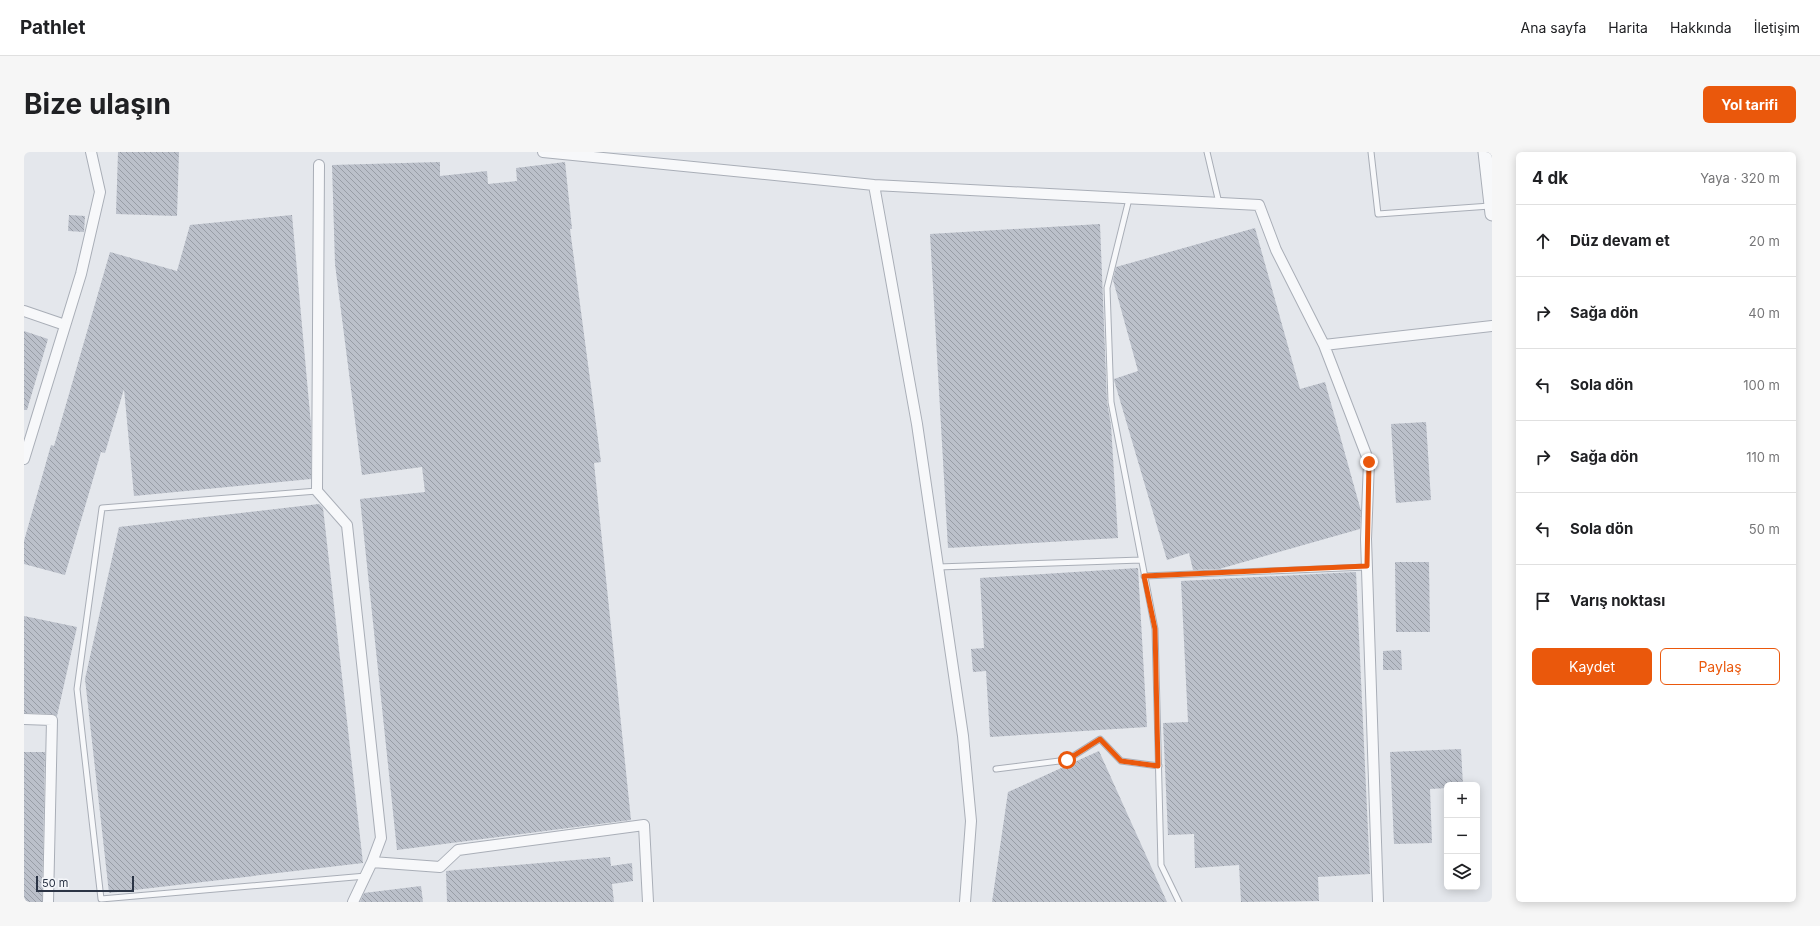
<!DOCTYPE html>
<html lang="tr">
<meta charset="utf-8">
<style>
body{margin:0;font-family:Inter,sans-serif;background:#f6f6f6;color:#202124}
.controls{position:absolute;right:12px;bottom:12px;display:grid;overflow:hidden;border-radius:6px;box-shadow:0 2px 10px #0003}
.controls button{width:36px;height:36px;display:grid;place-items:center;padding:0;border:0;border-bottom:1px solid #e0e0e0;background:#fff;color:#202124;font:20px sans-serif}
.scale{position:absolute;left:12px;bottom:10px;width:98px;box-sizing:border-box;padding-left:4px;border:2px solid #2b3445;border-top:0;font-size:11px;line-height:14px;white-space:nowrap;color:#2b3445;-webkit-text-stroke:3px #f4f6f9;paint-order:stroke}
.stop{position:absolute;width:12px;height:12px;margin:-9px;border:3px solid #ea580c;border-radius:50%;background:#fff}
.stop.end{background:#ea580c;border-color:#fff;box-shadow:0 1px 4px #0008}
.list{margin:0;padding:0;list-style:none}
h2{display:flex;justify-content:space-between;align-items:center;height:52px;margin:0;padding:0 16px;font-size:17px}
h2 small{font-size:13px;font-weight:400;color:#757577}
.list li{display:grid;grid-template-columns:26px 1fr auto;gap:12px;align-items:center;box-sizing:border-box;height:72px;padding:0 16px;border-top:1px solid #e0e0e0}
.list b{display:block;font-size:15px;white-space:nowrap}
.list em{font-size:13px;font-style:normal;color:#757577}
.actions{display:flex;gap:8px;padding:12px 16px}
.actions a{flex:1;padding:9px 0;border:1px solid #ea580c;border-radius:6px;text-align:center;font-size:14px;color:#ea580c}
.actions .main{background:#ea580c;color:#fff}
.icon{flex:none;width:22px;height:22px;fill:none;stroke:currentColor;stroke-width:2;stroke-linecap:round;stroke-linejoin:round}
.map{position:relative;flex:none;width:1468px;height:750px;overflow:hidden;border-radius:6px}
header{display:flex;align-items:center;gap:24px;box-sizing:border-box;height:56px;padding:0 20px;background:#fff;border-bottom:1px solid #e0e0e0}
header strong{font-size:19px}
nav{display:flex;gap:22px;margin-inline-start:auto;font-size:14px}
.intro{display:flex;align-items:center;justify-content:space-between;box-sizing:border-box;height:96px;padding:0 24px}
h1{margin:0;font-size:28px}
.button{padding:10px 18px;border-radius:6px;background:#ea580c;color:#fff;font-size:14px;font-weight:700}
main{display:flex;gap:24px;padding:0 24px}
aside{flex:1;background:#fff;border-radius:6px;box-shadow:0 2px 10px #0003}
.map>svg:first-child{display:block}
.building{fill:url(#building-back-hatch)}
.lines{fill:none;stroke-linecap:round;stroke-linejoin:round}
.service-casing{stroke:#a9aeb7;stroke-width:7}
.minor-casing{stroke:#a9aeb7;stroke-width:12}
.tertiary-casing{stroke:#a9aeb7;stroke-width:15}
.service{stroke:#f7f8fa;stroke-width:5}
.minor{stroke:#f7f8fa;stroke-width:10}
.tertiary{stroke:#f7f8fa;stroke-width:13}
.route{stroke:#ea580c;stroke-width:5}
</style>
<header>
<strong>Pathlet</strong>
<nav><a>Ana sayfa</a><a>Harita</a><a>Hakkında</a><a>İletişim</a></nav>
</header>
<div class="intro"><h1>Bize ulaşın</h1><a class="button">Yol tarifi</a></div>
<main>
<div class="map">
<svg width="1468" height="750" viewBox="0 0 1468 750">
<defs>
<pattern id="building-back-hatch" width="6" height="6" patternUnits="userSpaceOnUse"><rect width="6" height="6" fill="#bbc0ca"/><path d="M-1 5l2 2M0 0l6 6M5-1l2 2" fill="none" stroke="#989da6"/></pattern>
</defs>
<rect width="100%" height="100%" fill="#e4e7ec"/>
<path class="building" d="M94,0H155L153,64L92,62Z
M416,10V24L463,19L464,32L493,29L492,16L541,10L548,77H546L577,310L570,311L607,668L373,698L336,347L401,340L398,315L338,323L311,112L308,13Z
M45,63L61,64L60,80L44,79Z
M268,63L287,273V327L110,344L100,237L81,301L77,300L41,423L0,412V389L27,293L30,294L86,100L153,119L166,73Z
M1076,72L1083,250L1087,273L1094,386L924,396L906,82Z
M1231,76L1276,237L1301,230L1337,359L1336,377L1195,417L1169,418L1165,401L1143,408L1090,228V227L1114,219L1089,128L1092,115Z
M0,179L24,187L3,258H0Z
M1402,270L1407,348L1372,351L1367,272Z
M295,352L299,356L339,711L85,741L61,527L95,375Z
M1371,410H1405L1406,480H1372Z
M1114,416L1123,575L966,585L962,519L949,520L947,497L960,496L956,426Z
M1332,420L1346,722L1294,725L1295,749L1217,750L1215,713L1171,716L1170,682L1144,683L1139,571L1164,570L1157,429Z
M0,464L53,475L33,564L28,562L0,561Z
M1377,498L1378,518H1359V499Z
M1437,597L1439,633H1423V636L1406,637L1408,691L1370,692L1366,600Z
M1075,599L1143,750H968L984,640Z
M0,600H21L18,750H0Z
M586,705L587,714L608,711L609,729L588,732L590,750H423L422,719Z
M397,734L399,750H336L340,741Z"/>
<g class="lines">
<g class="service-casing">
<path id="service" d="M1183,0L1195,51
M1347,0L1354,62L1466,54
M1105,47L1083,136L1087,250L1131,477L1137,713L1155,750
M293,339L78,356L53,537L77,747L342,724
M914,415L1117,408
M1120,424L1343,415
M972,617L1043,608L1076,587L1097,609L1135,614"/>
</g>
<g class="minor-casing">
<path id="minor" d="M519,0L850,33L1235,53L1252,98L1300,193L1345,310L1342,387L1354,750
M295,13L293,339L323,373L357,686L348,710L416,715L434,698L620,673L624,750
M850,33L893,272L939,584L947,669L941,750
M0,159L41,173
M1300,193L1468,174
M0,307L57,122L76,40L67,0
M0,567L28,568L24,750
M329,750L348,710"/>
</g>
<g class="tertiary-casing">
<path id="tertiary" d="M1461,0L1468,62"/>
</g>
<use href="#service" class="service"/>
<use href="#minor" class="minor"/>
<use href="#tertiary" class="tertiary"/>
</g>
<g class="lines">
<path class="route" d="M1043,608L1076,587L1097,609L1134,614L1131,477L1120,424L1343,414L1345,310"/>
</g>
</svg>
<div class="controls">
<button>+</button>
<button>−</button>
<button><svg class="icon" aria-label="layers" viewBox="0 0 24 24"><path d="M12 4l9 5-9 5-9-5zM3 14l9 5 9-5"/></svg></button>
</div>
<div class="scale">50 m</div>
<div class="stop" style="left:1043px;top:608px"></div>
<div class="stop end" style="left:1345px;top:310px"></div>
</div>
<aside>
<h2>4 dk<small>Yaya · 320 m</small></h2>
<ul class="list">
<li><svg class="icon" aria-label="ahead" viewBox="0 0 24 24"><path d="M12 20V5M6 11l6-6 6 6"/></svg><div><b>Düz devam et</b></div><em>20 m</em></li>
<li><svg class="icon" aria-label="right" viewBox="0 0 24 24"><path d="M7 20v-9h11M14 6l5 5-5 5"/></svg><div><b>Sağa dön</b></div><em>40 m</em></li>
<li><svg class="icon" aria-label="left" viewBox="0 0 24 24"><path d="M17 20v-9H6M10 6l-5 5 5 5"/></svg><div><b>Sola dön</b></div><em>100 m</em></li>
<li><svg class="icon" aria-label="right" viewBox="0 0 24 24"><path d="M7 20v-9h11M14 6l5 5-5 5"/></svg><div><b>Sağa dön</b></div><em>110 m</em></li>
<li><svg class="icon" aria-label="left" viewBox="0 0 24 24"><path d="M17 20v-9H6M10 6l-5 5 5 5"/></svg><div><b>Sola dön</b></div><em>50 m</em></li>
<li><svg class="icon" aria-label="arrive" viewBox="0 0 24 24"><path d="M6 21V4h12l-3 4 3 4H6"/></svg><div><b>Varış noktası</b></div></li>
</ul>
<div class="actions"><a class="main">Kaydet</a><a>Paylaş</a></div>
</aside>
</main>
